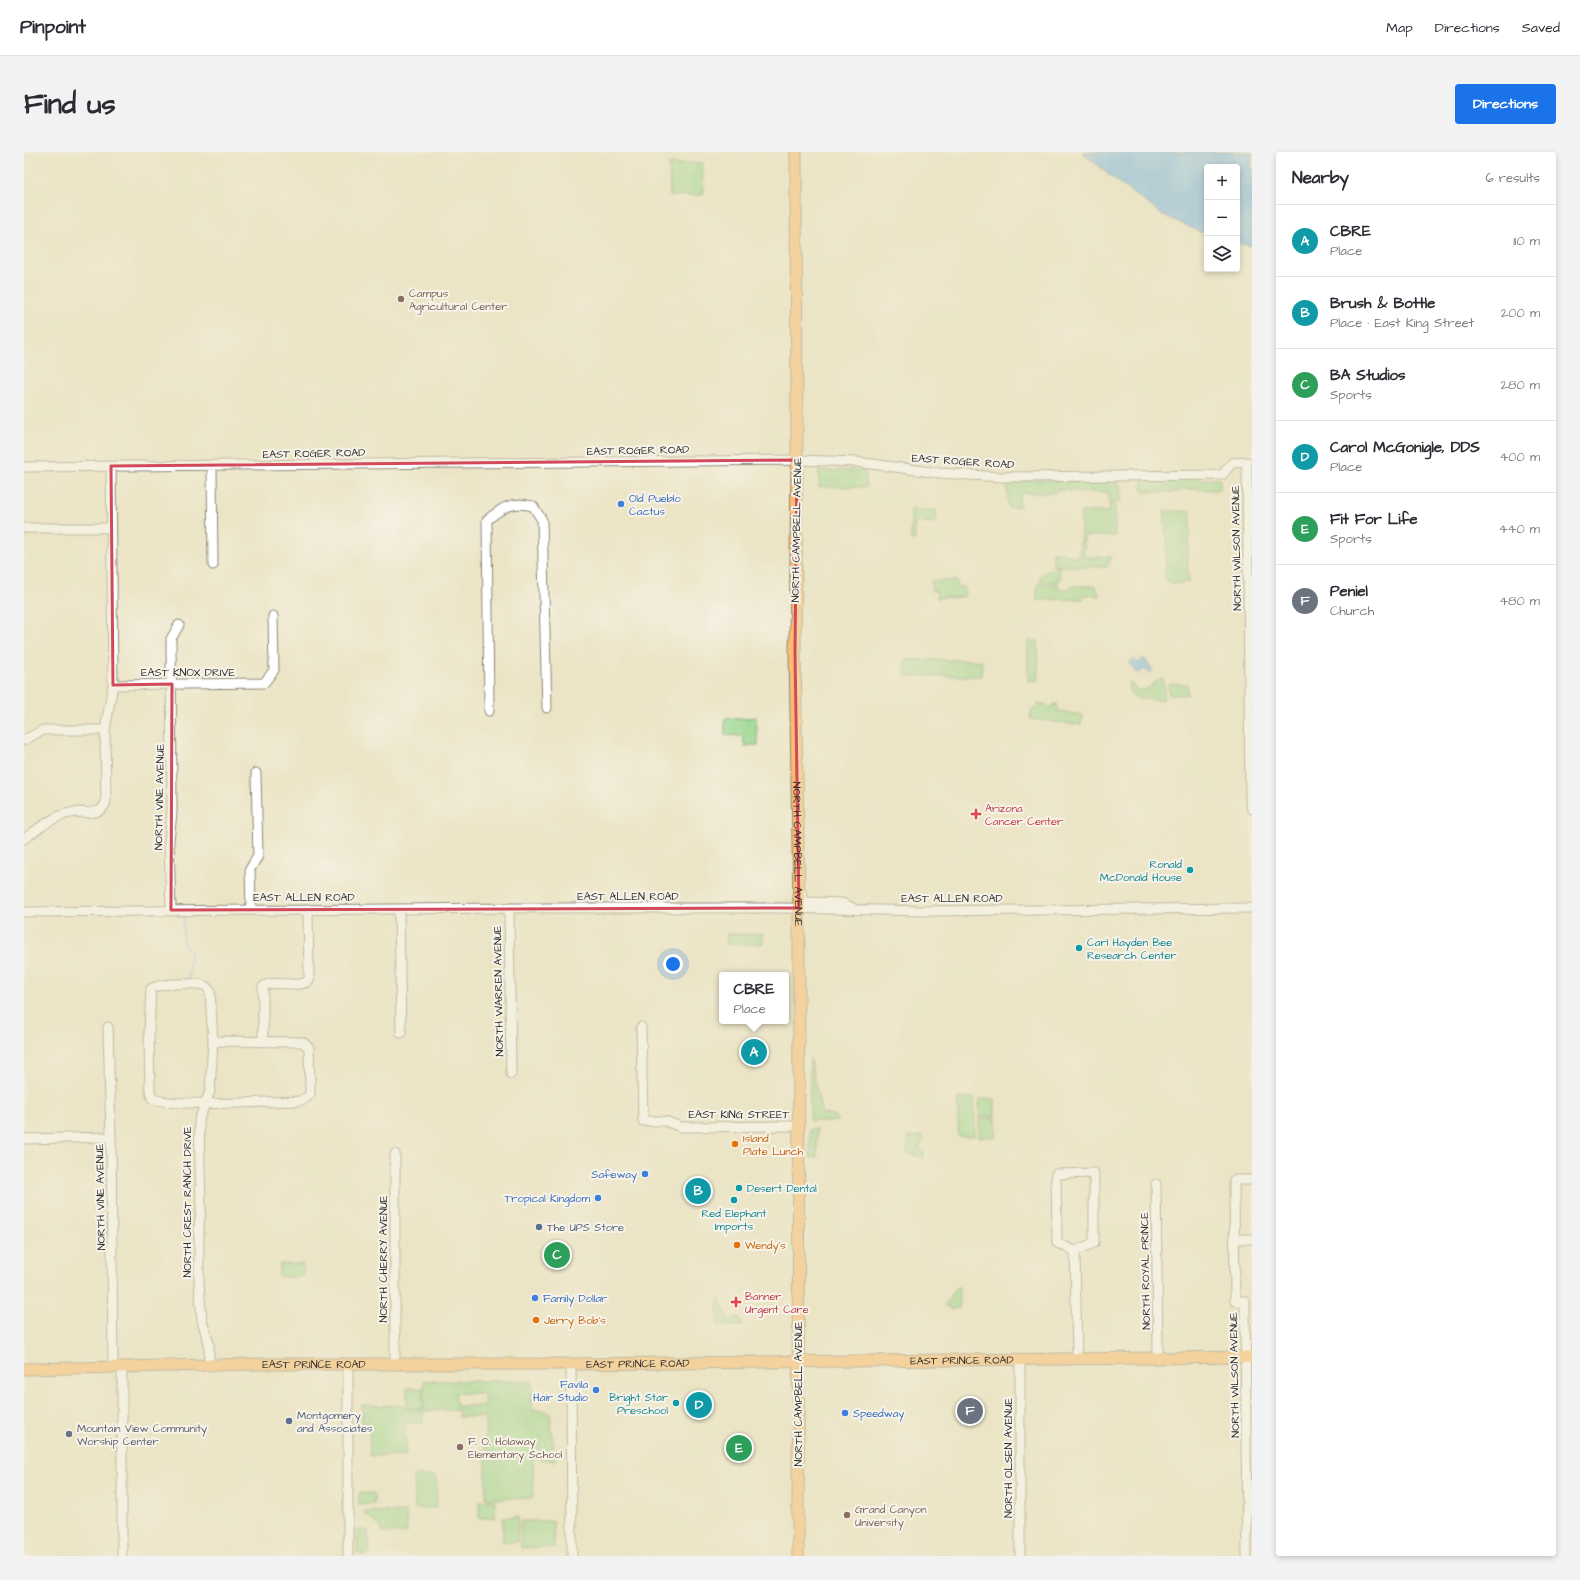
<!DOCTYPE html>
<meta charset="utf-8">
<style>
body{margin:0;font-family:"Architects Daughter",sans-serif;background:#f2f2f3;color:#2b2b33}
.controls{position:absolute;right:12px;top:12px;display:grid;overflow:hidden;border-radius:4px;box-shadow:0 2px 6px #0003}
.controls button{width:36px;height:36px;display:grid;place-items:center;padding:0;border:0;border-bottom:1px solid #e1e1e2;background:#fff;color:#2b2b33;font:20px sans-serif}
.you{position:absolute;left:649px;top:812px;width:14px;height:14px;margin:-10px;border:3px solid #fff;border-radius:50%;background:#1a73e8;box-shadow:0 0 0 6px #1a73e833}
.badge{display:grid;place-items:center;width:26px;height:26px;border-radius:50%;background:#1a73e8;color:#fff;font-size:13px;font-weight:700}
.pin{position:absolute;translate:-50% -50%;border:2px solid #fff;box-shadow:0 1px 4px #0006}
.popup{position:absolute;left:695px;top:820px;width:70px;height:52px;box-sizing:border-box;display:grid;place-content:center;border-radius:4px;background:#fff;filter:drop-shadow(0 1px 3px #0005);font-size:13px;white-space:nowrap;color:#7c7c81}
.popup b{font-size:15px;color:#2b2b33}
.popup::after{content:'';position:absolute;left:50%;top:100%;margin-left:-8px;border:8px solid transparent;border-top-color:#fff}
.list{margin:0;padding:0;list-style:none}
h2{display:flex;justify-content:space-between;align-items:center;height:52px;margin:0;padding:0 16px;font-size:17px}
h2 small{font-size:13px;font-weight:400;color:#7c7c81}
.list li{display:grid;grid-template-columns:26px 1fr auto;gap:12px;align-items:center;box-sizing:border-box;height:72px;padding:0 16px;border-top:1px solid #e1e1e2}
.list b{display:block;font-size:15px;white-space:nowrap}
.list p{margin:0;font-size:13px;white-space:nowrap;color:#7c7c81}
.list em{font-size:13px;font-style:normal;color:#7c7c81}
.icon{flex:none;width:22px;height:22px;fill:none;stroke:currentColor;stroke-width:2;stroke-linecap:round;stroke-linejoin:round}
.map{position:relative;flex:none;width:1228px;height:1404px;overflow:hidden;border-radius:4px}
header{display:flex;align-items:center;gap:24px;box-sizing:border-box;height:56px;padding:0 20px;background:#fff;border-bottom:1px solid #e1e1e2}
header strong{font-size:19px}
nav{display:flex;gap:22px;margin-inline-start:auto;font-size:14px}
.intro{display:flex;align-items:center;justify-content:space-between;box-sizing:border-box;height:96px;padding:0 24px}
h1{margin:0;font-size:28px}
.button{padding:10px 18px;border-radius:4px;background:#1a73e8;color:#fff;font-size:14px;font-weight:700}
main{display:flex;gap:24px;padding:0 24px}
aside{flex:1;background:#fff;border-radius:4px;box-shadow:0 2px 6px #0003}
.map>svg:first-child{display:block}
.green{fill:#97d78d;stroke:#61815c;fill-rule:evenodd}
.water{fill:#72b4e7;stroke:#4e7089}
.lines{fill:none;stroke-linecap:round;stroke-linejoin:round}
.stream{stroke:#72b4e7;stroke-width:2}
.minor-casing{stroke:#8b8878;stroke-width:11}
.major-casing{stroke:#8b8878;stroke-width:13}
.minor{stroke:#fff;stroke-width:9}
.major{stroke:#fcbd6f;stroke-width:11}
.marked{fill:none;stroke:#d1495b;stroke-width:3;stroke-linejoin:round}
.education-dot{fill:#8d6e63;stroke:#f7f3e8;stroke-width:1.5}
.shop-dot{fill:#3f7fe0;stroke:#f7f3e8;stroke-width:1.5}
.health-dot{fill:#e0444e;stroke:#f7f3e8;stroke-width:1.5}
.culture-dot{fill:#0f9aa8;stroke:#f7f3e8;stroke-width:1.5}
.food-dot{fill:#e8710a;stroke:#f7f3e8;stroke-width:1.5}
.service-dot{fill:#5c6f8a;stroke:#f7f3e8;stroke-width:1.5}
.worship-dot{fill:#6b7280;stroke:#f7f3e8;stroke-width:1.5}
.labels{text-anchor:middle;stroke-width:4;stroke-linejoin:round;paint-order:stroke}
.education-label{font-size:11px;fill:#785e54;stroke:#f7f3e8;text-anchor:start}
.street-label{font-size:11px;fill:#2b2b2b;stroke:#f7f3e8}
.shop-label{font-size:11px;fill:#366cbe;stroke:#f7f3e8;text-anchor:start}
.health-label{font-size:11px;fill:#be3a42;stroke:#f7f3e8;text-anchor:start}
.culture-label{font-size:11px;fill:#0d838f;stroke:#f7f3e8;text-anchor:end}
.food-label{font-size:11px;fill:#c56008;stroke:#f7f3e8;text-anchor:start}
.service-label{font-size:11px;fill:#4e5e75;stroke:#f7f3e8;text-anchor:start}
.worship-label{font-size:11px;fill:#5b616d;stroke:#f7f3e8;text-anchor:start}
</style>
<header>
<strong>Pinpoint</strong>
<nav><a>Map</a><a>Directions</a><a>Saved</a></nav>
</header>
<div class="intro"><h1>Find us</h1><a class="button">Directions</a></div>
<main>
<div class="map">
<svg width="1228" height="1404" viewBox="0 0 1228 1404">
<rect width="100%" height="100%" fill="#f7f3e8"/>
<filter id="ink" filterUnits="userSpaceOnUse"><feTurbulence type="fractalNoise" baseFrequency=".025" numOctaves="2"/><feDisplacementMap in="SourceGraphic" scale="8" xChannelSelector="R" yChannelSelector="G"/><feConvolveMatrix kernelMatrix="1 2 1 2 8 2 1 2 1" color-interpolation-filters="sRGB"/></filter>
<filter id="wash" filterUnits="userSpaceOnUse"><feTurbulence type="fractalNoise" baseFrequency=".012" numOctaves="4" result="noise"/><feDisplacementMap in="SourceGraphic" scale="16" xChannelSelector="R" yChannelSelector="G"/><feGaussianBlur stdDeviation="0.9" result="paint"/><feColorMatrix in="noise" values="0 0 0 0 0 0 0 0 0 0 0 0 0 0 0 0 0 1.4 0 .05"/><feComposite in="paint" operator="in"/></filter>
<g filter="url(#wash)">
<rect width="100%" height="100%" fill="#ebe4c5"/>
<path class="green" d="M679,11V43L646,44L645,12Z
M841,318L843,335H795V319Z
M1118,327H1196V338L1156,337L1155,340H1119Z
M983,328H1095L1098,349H1085V341L1033,338L1030,341H996L995,355H984Z
M1085,351H1091V384H1057V360H1085Z
M887,358H912V370H891V388H887Z
M1140,359H1167L1163,421L1166,430L1150,432L1143,429L1141,423L1143,391Z
M1056,386H1060V405H1087L1083,415L1029,414V400H1036L1052,406L1056,395Z
M1035,415L1036,427L1033,429L1016,430V424L1021,420Z
M907,429H933V435H940L941,445L913,446V439H908Z
M1034,431V438L1044,437L1048,434H1072L1075,444L1060,443L1059,447L1013,448V432Z
M1004,489H1014V528L1004,529Z
M881,508H958V524H881Z
M1138,525L1141,539L1139,548C1127,548 1100,549 1106,531L1114,538H1121Z
M1144,532H1163L1164,543H1145Z
M1014,552H1022L1023,555H1029L1030,552H1033L1034,559L1059,563L1057,573L1006,567L1008,557H1013Z
M732,565L734,593L721,594L718,584L701,583V566L716,567Z
M703,782H739V792H703Z
M786,906L798,962L811,964L814,969H786Z
M934,946H950L951,984H934Z
M955,947H971V965H955Z
M955,967H972V985H955Z
M786,977H793V1005H786Z
M899,984L900,987L895,995L900,1000L899,1006L883,1001L884,985Z
M255,1112H279V1125H255Z
M935,1135V1156L927,1157L921,1154L931,1136Z
M695,1146L705,1169L715,1165L719,1174H694V1147Z
M400,1229H508V1258H520L526,1262L531,1309L509,1306V1346L462,1347L461,1265H435V1258L400,1259ZM431,1241H460L461,1254H432Z
M383,1236H399V1256H383Z
M338,1253L381,1254V1257H399V1271H381L382,1303L346,1304L345,1272L338,1271Z
M390,1324H412L413,1356H391Z
M335,1341H350V1352H335Z
M455,1349H471V1366H455Z
M339,1360H382L383,1381H359L356,1374Z
M479,1365H494V1390H479Z
M497,1369H529L530,1395L497,1396Z
M338,1378L344,1379L345,1401L341,1404L333,1401V1379Z"/>
<path class="water" d="M1058,0H1228V94L1213,91V15H1183V83L1139,63L1087,25Z
M1120,506L1129,518L1125,522L1120,517L1114,522L1105,511L1110,507L1114,511Z"/>
<g class="lines">
<path class="stream" d="M160,761L159,792L166,799L165,827"/>
</g>
</g>
<g filter="url(#ink)">
<g class="lines">
<g class="minor-casing">
<path id="minor" d="M188,314L189,413
M0,315L773,308L833,310L915,321L977,325L1198,323L1208,311L1223,310L1226,650L1228,657
M0,376H87
M89,533L240,531L250,518L249,464
M465,559L463,368C479,355 488,349 509,354L518,368L523,556
M0,588L19,578H81
M0,687C14,677 29,664 46,661C59,658 77,666 82,650L81,578L89,533L87,314
M776,737L780,748L784,750L818,751L829,756
M485,756L487,922
M227,757L226,717L234,704L232,621
M375,757L377,881
M147,758L145,689L148,660L147,487L155,473
M0,760L485,756H758L902,759L1228,756
M84,875L87,985L89,1215
M617,875L619,969H641L657,975L774,974
M239,888V835C250,826 277,838 285,828L284,757
M0,987L87,985
M371,1002V1213
M1070,1021V1091L1051,1099L1033,1091L1032,1022Z
M1132,1032L1134,1205
M1210,1087H1228
M1051,1099L1053,1207
M996,1208V1404
M547,1212L548,1404
M185,1213V1191L178,1169L175,1131V1073L177,1058L175,968L186,939L189,889L186,839C184,836 182,834 179,833C170,831 133,831 127,837L125,882L126,939L128,946C145,956 248,949 275,949L282,946L286,942V935L285,896L279,890L189,889
M324,1213V1404
M98,1404V1215
M1223,1404L1221,1149H1211L1210,1028H1228"/>
</g>
<g class="major-casing">
<g id="major">
<path id="s1" d="M772,0L773,308L771,501L775,756L774,1404"/>
<path id="s2" d="M0,1217L239,1212H547L1228,1205"/>
</g>
</g>
<use href="#minor" class="minor"/>
<use href="#major" class="major"/>
</g>
</g>
<path d="M0 0H1228V1404H0ZM773,308L771,501L775,756L147,758L148,532L89,533L87,314Z" fill="#ebe4c5" fill-opacity=".55" fill-rule="evenodd"/>
<path class="marked" d="M773,308L771,501L775,756L147,758L148,532L89,533L87,314Z"/>
<g class="education-dot">
<circle cx="377" cy="147" r="4"/>
<circle cx="436" cy="1295" r="4"/>
<circle cx="823" cy="1363" r="4"/>
</g>
<g class="shop-dot">
<circle cx="597" cy="352" r="4"/>
<circle cx="621" cy="1022" r="4"/>
<circle cx="574" cy="1046" r="4"/>
<circle cx="511" cy="1146" r="4"/>
<circle cx="572" cy="1238" r="4"/>
<circle cx="821" cy="1261" r="4"/>
</g>
<g class="health-dot">
<path d="M950 656h4v4h4v4h-4v4h-4v-4h-4v-4h4z"/>
<path d="M710 1144h4v4h4v4h-4v4h-4v-4h-4v-4h4z"/>
</g>
<g class="culture-dot">
<circle cx="1166" cy="718" r="4"/>
<circle cx="1055" cy="796" r="4"/>
<circle cx="715" cy="1036" r="4"/>
<circle cx="710" cy="1048" r="4"/>
<circle cx="652" cy="1251" r="4"/>
</g>
<g class="food-dot">
<circle cx="711" cy="992" r="4"/>
<circle cx="713" cy="1093" r="4"/>
<circle cx="512" cy="1168" r="4"/>
</g>
<g class="service-dot">
<circle cx="515" cy="1075" r="4"/>
<circle cx="265" cy="1269" r="4"/>
</g>
<circle class="worship-dot" cx="45" cy="1282" r="4"/>
<g class="labels">
<g class="education-label">
<text x="385" y="145">Campus<tspan x="385" dy="13">Agricultural Center</tspan></text>
<text x="444" y="1293">F. O. Holaway<tspan x="444" dy="13">Elementary School</tspan></text>
<text x="831" y="1361">Grand Canyon<tspan x="831" dy="13">University</tspan></text>
</g>
<g class="street-label">
<text transform="translate(614 298) rotate(-1)" y="4">EAST ROGER ROAD</text>
<text transform="translate(290 301) rotate(-1)" y="4">EAST ROGER ROAD</text>
<text transform="translate(939 309) rotate(4)" y="4">EAST ROGER ROAD</text>
<text transform="translate(772 378) rotate(-89)" y="4">NORTH CAMPBELL AVENUE</text>
<text transform="translate(1212 396) rotate(-91)" y="4">NORTH WILSON AVENUE</text>
<text x="164" y="524">EAST KNOX DRIVE</text>
<text transform="translate(135 645) rotate(-89)" y="4">NORTH VINE AVENUE</text>
<text dy="4" stroke="none"><textPath href="#s1" startOffset="702">NORTH CAMPBELL AVENUE</textPath></text>
<text x="604" y="748">EAST ALLEN ROAD</text>
<text x="280" y="749">EAST ALLEN ROAD</text>
<text x="928" y="750">EAST ALLEN ROAD</text>
<text transform="translate(474 839) rotate(-91)" y="4">NORTH WARREN AVENUE</text>
<text x="715" y="966">EAST KING STREET</text>
<text transform="translate(76 1045) rotate(-91)" y="4">NORTH VINE AVENUE</text>
<text transform="translate(163 1050) rotate(-90)" y="4">NORTH CREST RANCH DRIVE</text>
<text transform="translate(359 1107) rotate(-90)" y="4">NORTH CHERRY AVENUE</text>
<text transform="translate(1121 1119) rotate(-91)" y="4">NORTH ROYAL PRINCE</text>
<text dy="4" stroke="none"><textPath href="#s2" startOffset="938">EAST PRINCE ROAD</textPath></text>
<text dy="4" stroke="none"><textPath href="#s2" startOffset="614">EAST PRINCE ROAD</textPath></text>
<text dy="4" stroke="none"><textPath href="#s2" startOffset="290">EAST PRINCE ROAD</textPath></text>
<text transform="translate(1210 1223) rotate(-91)" y="4">NORTH WILSON AVENUE</text>
<text transform="translate(774 1242) rotate(-90)" y="4">NORTH CAMPBELL AVENUE</text>
<text transform="translate(984 1306) rotate(-90)" y="4">NORTH OLSEN AVENUE</text>
</g>
<g class="shop-label">
<text x="605" y="350">Old Pueblo<tspan x="605" dy="13">Cactus</tspan></text>
<text x="613" y="1026" text-anchor="end">Safeway</text>
<text x="566" y="1050" text-anchor="end">Tropical Kingdom</text>
<text x="519" y="1150">Family Dollar</text>
<text x="564" y="1236" text-anchor="end">Favila<tspan x="564" dy="13">Hair Studio</tspan></text>
<text x="829" y="1265">Speedway</text>
</g>
<g class="health-label">
<text x="961" y="660">Arizona<tspan x="961" dy="13">Cancer Center</tspan></text>
<text x="721" y="1148">Banner<tspan x="721" dy="13">Urgent Care</tspan></text>
</g>
<g class="culture-label">
<text x="1158" y="716">Ronald<tspan x="1158" dy="13">McDonald House</tspan></text>
<text x="1063" y="794" text-anchor="start">Carl Hayden Bee<tspan x="1063" dy="13">Research Center</tspan></text>
<text x="723" y="1040" text-anchor="start">Desert Dental</text>
<text x="710" y="1065" text-anchor="middle">Red Elephant<tspan x="710" dy="13">Imports</tspan></text>
<text x="644" y="1249">Bright Star<tspan x="644" dy="13">Preschool</tspan></text>
</g>
<g class="food-label">
<text x="719" y="990">Island<tspan x="719" dy="13">Plate Lunch</tspan></text>
<text x="721" y="1097">Wendy's</text>
<text x="520" y="1172">Jerry Bob's</text>
</g>
<g class="service-label">
<text x="523" y="1079">The UPS Store</text>
<text x="273" y="1267">Montgomery<tspan x="273" dy="13">and Associates</tspan></text>
</g>
<g class="worship-label">
<text x="53" y="1280">Mountain View Community<tspan x="53" dy="13">Worship Center</tspan></text>
</g>
</g>
</svg>
<div class="controls">
<button>+</button>
<button>−</button>
<button><svg class="icon" aria-label="layers" viewBox="0 0 24 24"><path d="M12 4l9 5-9 5-9-5zM3 14l9 5 9-5"/></svg></button>
</div>
<div class="you"></div>
<div class="pin badge" style="left:730px;top:900px;background:#0f9aa8">A</div>
<div class="popup"><b>CBRE</b>Place</div>
<div class="pin badge" style="left:674px;top:1039px;background:#0f9aa8">B</div>
<div class="pin badge" style="left:533px;top:1103px;background:#2e9e5b">C</div>
<div class="pin badge" style="left:675px;top:1253px;background:#0f9aa8">D</div>
<div class="pin badge" style="left:715px;top:1296px;background:#2e9e5b">E</div>
<div class="pin badge" style="left:946px;top:1259px;background:#6b7280">F</div>
</div>
<aside>
<h2>Nearby<small>6 results</small></h2>
<ul class="list">
<li><span class="badge" style="background:#0f9aa8">A</span><div><b>CBRE</b><p>Place</p></div><em>110 m</em></li>
<li><span class="badge" style="background:#0f9aa8">B</span><div><b>Brush &amp; Bottle</b><p>Place · East King Street</p></div><em>200 m</em></li>
<li><span class="badge" style="background:#2e9e5b">C</span><div><b>BA Studios</b><p>Sports</p></div><em>280 m</em></li>
<li><span class="badge" style="background:#0f9aa8">D</span><div><b>Carol McGonigle, DDS</b><p>Place</p></div><em>400 m</em></li>
<li><span class="badge" style="background:#2e9e5b">E</span><div><b>Fit For Life</b><p>Sports</p></div><em>440 m</em></li>
<li><span class="badge" style="background:#6b7280">F</span><div><b>Peniel</b><p>Church</p></div><em>480 m</em></li>
</ul>
</aside>
</main>
